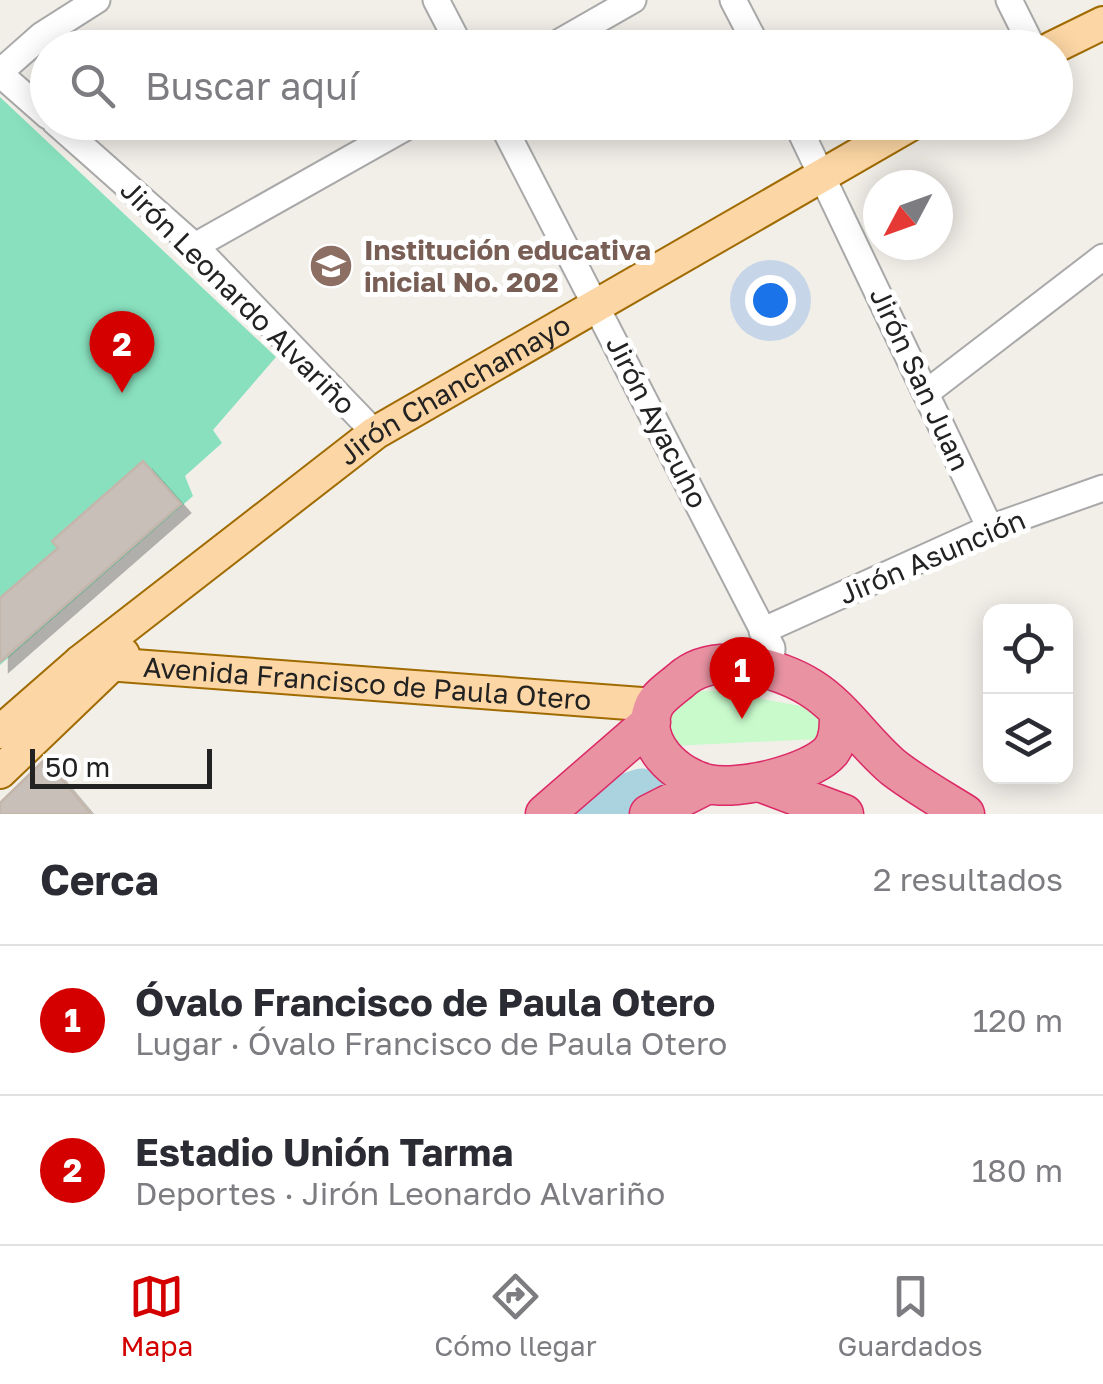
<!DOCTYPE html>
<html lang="es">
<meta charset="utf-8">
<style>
body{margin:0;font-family:"Golos Text",sans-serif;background:#f7f7f7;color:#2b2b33}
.controls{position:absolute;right:30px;bottom:30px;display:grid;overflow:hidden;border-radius:20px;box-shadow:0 5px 25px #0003}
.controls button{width:90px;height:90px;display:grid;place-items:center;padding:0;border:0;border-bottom:2px solid #e1e1e2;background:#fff;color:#2b2b33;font:50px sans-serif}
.compass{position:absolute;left:863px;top:170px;width:90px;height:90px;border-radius:50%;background:#fff;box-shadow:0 5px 25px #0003;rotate:229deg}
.scale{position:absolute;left:30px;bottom:25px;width:182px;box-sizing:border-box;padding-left:10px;border:5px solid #222;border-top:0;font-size:28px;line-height:35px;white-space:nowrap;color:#222;-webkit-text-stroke:8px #fff;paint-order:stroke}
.you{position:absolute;left:770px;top:300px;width:35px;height:35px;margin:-25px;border:8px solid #fff;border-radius:50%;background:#1a73e8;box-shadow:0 0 0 15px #1a73e833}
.badge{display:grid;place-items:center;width:65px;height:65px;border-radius:50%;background:#d40000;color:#fff;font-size:32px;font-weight:700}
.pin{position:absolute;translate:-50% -82px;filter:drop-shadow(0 2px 5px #0008)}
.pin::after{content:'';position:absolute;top:52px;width:35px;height:30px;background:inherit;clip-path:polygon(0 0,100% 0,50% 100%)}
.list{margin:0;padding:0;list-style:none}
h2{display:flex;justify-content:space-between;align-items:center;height:130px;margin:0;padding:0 40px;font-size:42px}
h2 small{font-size:32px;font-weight:400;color:#7c7c81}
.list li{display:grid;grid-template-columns:65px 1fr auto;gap:30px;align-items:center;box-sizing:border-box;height:150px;padding:0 40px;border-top:2px solid #e1e1e2}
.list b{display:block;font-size:38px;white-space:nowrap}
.list p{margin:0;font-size:32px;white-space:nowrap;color:#7c7c81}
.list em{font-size:32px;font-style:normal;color:#7c7c81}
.icon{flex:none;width:55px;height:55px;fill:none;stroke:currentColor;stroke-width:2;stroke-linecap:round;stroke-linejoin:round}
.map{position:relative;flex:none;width:1103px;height:814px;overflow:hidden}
.search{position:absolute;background:#fff;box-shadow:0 5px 25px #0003;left:30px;right:30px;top:30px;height:110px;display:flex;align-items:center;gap:25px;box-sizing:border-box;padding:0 35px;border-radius:55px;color:#7c7c81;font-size:38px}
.sheet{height:430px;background:#fff}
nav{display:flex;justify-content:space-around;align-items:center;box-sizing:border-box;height:140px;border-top:2px solid #e1e1e2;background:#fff;font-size:28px;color:#7c7c81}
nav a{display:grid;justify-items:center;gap:5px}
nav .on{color:#d40000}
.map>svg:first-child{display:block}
.park{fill:#c8facc}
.pitch{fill:#88e0be}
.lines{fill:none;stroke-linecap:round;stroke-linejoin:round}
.river{stroke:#aad3df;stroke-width:45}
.building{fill:#c7bfb8;stroke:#c4b6ab;stroke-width:2.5;filter:url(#shadow)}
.minor-casing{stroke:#a9a9a9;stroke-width:29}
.major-casing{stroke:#a06b00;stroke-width:36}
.highway-casing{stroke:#dc2a67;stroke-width:41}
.minor{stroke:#fff;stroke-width:25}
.major{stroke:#fcd6a4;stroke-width:32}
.highway{stroke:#e892a2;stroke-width:38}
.labels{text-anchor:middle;stroke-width:10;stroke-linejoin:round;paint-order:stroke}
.education-label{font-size:28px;font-weight:bold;fill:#785e54;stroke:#fff;text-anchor:start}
.street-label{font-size:28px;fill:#222;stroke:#fff}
</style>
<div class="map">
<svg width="1103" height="814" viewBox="0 0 1103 814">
<defs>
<filter id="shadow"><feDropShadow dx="9" dy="9" stdDeviation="0" flood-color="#0004"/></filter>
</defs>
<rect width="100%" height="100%" fill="#f2efe9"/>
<path class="park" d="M697,691H719L817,709L824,719L818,739L672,746L665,725L674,707Z"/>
<path class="pitch" d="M0,97L276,357L213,430L222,443L185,476L193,496L0,665Z"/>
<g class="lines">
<path class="river" d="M590,814L608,802L642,791"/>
</g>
<path class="building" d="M143,461L181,504L0,662V598L58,548L52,541Z
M45,759L91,814H0V803Z"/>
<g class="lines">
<g class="minor-casing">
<path id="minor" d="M436,0L461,48
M733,0L758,48
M1009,0L1033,48
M549,48L633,0
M0,72L42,35L97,0
M0,74L48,116
M55,122L195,246L375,433
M501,122L772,648L771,671
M796,122L990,528
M195,246L415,122
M926,393L1103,257
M762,631L990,528L1103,488"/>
</g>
<g class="major-casing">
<g id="major">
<path d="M1052,48L1103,23"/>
<path id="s1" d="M80,662L655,705"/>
<path id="s2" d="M0,732L80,662L375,433L915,122"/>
<path d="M0,772L123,654"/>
</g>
</g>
<g class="highway-casing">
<path id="highway" d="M839,714C839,727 839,740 831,751C811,774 738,791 708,784C676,777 638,742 654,706C659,696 673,687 681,680C714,650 778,667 811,688C843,708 865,744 894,768C916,785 941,799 965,814
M762,783L844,814
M545,814L651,722
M649,814L708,784"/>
</g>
<use href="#minor" class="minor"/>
<use href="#major" class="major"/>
<use href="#highway" class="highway"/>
</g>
<defs>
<g id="school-disc" transform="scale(2.25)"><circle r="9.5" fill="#8d6e63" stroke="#fff"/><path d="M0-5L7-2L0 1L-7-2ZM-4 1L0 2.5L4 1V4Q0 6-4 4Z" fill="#fff"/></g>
</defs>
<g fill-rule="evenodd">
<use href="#school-disc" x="331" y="266"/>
</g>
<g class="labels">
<g class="education-label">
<text x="364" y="260">Institución educativa<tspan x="364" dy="32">inicial No. 202</tspan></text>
</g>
<g class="street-label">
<text transform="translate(238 297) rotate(45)" y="10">Jirón Leonardo Alvariño</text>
<text transform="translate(920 379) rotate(65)" y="10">Jirón San Juan</text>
<text dy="10" stroke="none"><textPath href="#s2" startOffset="570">Jirón Chanchamayo</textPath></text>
<text transform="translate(657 422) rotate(63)" y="10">Jirón Ayacuho</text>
<text transform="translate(932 557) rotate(-23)" y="10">Jirón Asunción</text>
<text dy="10" stroke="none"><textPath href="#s1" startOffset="288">Avenida Francisco de Paula Otero</textPath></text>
</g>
</g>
</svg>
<div class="controls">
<button><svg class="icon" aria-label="locate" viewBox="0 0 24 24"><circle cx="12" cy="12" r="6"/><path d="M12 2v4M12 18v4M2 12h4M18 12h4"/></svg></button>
<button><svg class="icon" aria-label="layers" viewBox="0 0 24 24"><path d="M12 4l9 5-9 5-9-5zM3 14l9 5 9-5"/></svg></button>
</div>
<svg class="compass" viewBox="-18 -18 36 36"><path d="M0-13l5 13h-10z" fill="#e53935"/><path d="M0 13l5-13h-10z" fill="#7c7c81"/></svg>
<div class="scale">50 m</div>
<div class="you"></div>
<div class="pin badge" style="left:742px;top:719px">1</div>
<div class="pin badge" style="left:122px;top:393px">2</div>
<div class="search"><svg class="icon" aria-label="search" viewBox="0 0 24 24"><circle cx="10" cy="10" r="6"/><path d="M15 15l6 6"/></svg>Buscar aquí</div>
</div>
<section class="sheet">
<h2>Cerca<small>2 resultados</small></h2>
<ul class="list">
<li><span class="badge">1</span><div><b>Óvalo Francisco de Paula Otero</b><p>Lugar · Óvalo Francisco de Paula Otero</p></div><em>120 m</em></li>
<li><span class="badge">2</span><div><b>Estadio Unión Tarma</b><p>Deportes · Jirón Leonardo Alvariño</p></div><em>180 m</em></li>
</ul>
</section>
<nav>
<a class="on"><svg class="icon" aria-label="map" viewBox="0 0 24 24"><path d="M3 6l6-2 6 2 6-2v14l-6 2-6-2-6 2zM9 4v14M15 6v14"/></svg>Mapa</a>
<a><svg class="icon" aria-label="directions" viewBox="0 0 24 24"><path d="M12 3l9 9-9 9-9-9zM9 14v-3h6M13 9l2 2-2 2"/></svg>Cómo llegar</a>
<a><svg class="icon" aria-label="saved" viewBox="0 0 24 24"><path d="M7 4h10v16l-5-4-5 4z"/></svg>Guardados</a>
</nav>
